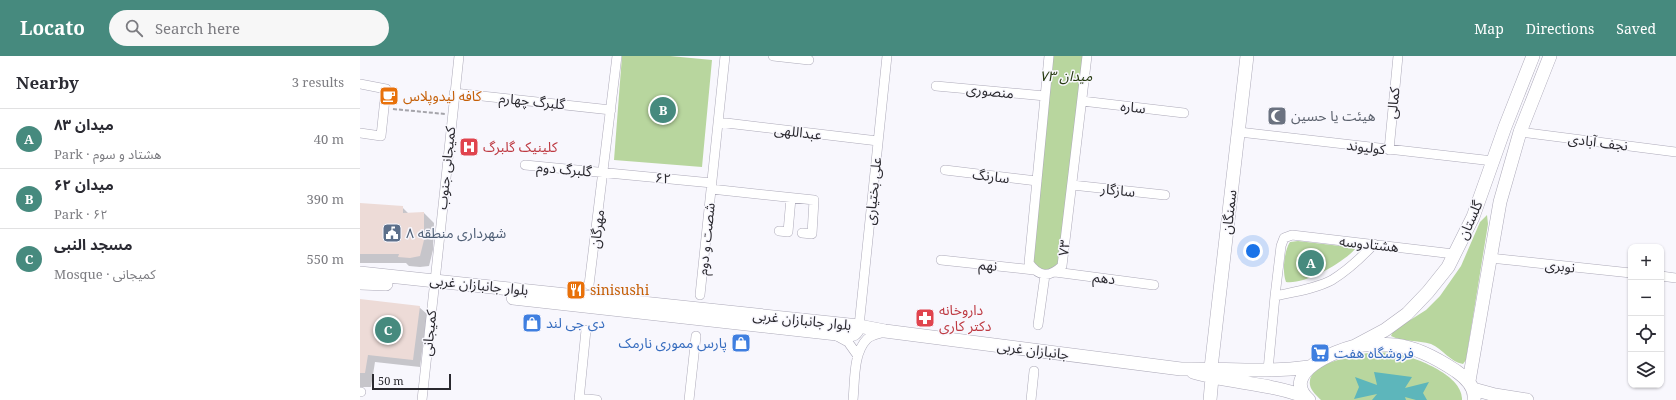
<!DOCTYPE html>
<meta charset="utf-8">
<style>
body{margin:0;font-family:"Noto Serif","Noto Sans Arabic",serif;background:#f7f7f7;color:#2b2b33}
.controls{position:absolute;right:12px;bottom:12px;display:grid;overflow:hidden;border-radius:8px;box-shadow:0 1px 3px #0004}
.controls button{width:36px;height:36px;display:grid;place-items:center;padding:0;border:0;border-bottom:1px solid #e1e1e2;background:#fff;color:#2b2b33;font:20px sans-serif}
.scale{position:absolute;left:12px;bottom:10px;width:79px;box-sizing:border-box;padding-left:4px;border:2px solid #2a292f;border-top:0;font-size:11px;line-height:14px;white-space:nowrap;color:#2a292f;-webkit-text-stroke:3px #f8f7fd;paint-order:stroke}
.you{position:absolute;left:893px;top:195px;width:14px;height:14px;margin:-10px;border:3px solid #fff;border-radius:50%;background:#1a73e8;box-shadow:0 0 0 6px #1a73e833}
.badge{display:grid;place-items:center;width:26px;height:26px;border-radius:50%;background:#468a7e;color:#fff;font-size:13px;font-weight:700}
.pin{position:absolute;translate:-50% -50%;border:2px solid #fff;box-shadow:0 1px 4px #0006}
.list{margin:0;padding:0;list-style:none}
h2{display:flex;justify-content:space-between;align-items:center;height:52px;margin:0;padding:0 16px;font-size:17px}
h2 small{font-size:13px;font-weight:400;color:#7c7c81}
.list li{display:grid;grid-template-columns:26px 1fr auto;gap:12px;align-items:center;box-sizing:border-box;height:60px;padding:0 16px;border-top:1px solid #e1e1e2}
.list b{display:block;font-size:15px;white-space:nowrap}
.list p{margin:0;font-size:13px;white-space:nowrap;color:#7c7c81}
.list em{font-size:13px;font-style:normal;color:#7c7c81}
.icon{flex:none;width:22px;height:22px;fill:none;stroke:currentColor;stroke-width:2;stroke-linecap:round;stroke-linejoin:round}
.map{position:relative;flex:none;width:1316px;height:344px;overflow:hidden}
header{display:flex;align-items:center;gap:24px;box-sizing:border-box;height:56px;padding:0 20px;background:#468a7e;color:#fff}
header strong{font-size:19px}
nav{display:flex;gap:22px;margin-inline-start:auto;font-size:14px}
.search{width:280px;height:36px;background:#f7f7f7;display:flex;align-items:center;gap:10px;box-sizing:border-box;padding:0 14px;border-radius:22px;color:#7c7c81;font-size:15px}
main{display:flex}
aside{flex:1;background:#fff}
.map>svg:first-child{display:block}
.green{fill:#b8d69e}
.water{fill:#5db6bb}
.shadow{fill:#0003}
.building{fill:#eddbd7}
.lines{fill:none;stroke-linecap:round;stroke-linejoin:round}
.minor-casing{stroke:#adaab9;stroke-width:10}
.secondary-casing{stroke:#adaab9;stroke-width:14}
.path{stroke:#a4a3a9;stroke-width:2;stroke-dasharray:4 2;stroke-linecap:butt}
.minor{stroke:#fff;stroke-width:9}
.secondary{stroke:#fff;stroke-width:13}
.labels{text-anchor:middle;stroke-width:3;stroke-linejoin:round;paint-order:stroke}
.park-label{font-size:14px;font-style:italic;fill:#263a10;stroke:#f8f7fd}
.street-label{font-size:14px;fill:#2a292f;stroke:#f8f7fd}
.food-label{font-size:14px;fill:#c56008;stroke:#f8f7fd;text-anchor:start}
.worship-label{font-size:14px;fill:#5b616d;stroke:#f8f7fd;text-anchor:start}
.health-label{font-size:14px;fill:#be3a42;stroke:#f8f7fd;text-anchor:start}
.service-label{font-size:14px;fill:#4e5e75;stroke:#f8f7fd;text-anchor:start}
.shop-label{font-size:14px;fill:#366cbe;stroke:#f8f7fd;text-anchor:start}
</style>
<header>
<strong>Locato</strong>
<div class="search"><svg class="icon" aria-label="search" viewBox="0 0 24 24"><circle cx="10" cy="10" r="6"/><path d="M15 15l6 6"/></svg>Search here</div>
<nav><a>Map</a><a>Directions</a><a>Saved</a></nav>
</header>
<main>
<aside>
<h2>Nearby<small>3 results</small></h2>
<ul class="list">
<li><span class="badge">A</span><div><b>میدان ۸۳</b><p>Park · هشتاد و سوم</p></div><em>40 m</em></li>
<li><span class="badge">B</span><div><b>میدان ۶۲</b><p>Park · ۶۲</p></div><em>390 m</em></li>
<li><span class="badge">C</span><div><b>مسجد النبی</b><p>Mosque · کمیجانی</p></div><em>550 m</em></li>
</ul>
</aside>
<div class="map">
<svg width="1316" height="344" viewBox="0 0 1316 344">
<rect width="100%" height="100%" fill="#f8f7fd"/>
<path class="green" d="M262,0H310L352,4L342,111L254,104Z
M689,0H727L702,210L685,219L669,207Z
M1127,159L1128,168L1106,304L1103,308C1090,306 1083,293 1071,288C1058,284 1043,286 1031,280L1033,275L1066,254L1080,240L1101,210L1120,166Z
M938,185L989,191L995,193C983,207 944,229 926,226C922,216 924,195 930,186Z
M1008,297C1016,297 1025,296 1033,297C1053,300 1104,319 1102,344H961C957,340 951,335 950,329C946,307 994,300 1008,297Z"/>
<path class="water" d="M1014,316L1052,321L1045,332L1069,326L1063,337L1067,344H1056L1045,341L1046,344H1012L1017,338L994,343L999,331L995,321L1017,329Z"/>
<path class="shadow" d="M0,148L42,151L49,158L64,157L74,167L73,194L69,210L60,211L49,210L46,207H0Z
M0,244L59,251L67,258L60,311L15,306L11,331H0Z"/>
<path class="building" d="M0,147L43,150V157L64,156V184L60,200L50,202L38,201L39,198H0Z
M0,243L60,250L53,304L8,299L5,317H0Z"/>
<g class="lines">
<g class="minor-casing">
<path id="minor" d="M413,0L449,4
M689,0L669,207C679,221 689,222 702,210L727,0
M0,28L26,33L21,80L0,77
M576,30L685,40
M94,37L251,54
M722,45L824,57
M358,66L518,85
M879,76L1133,105
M1160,76L1316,96
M1029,94L1038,0
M165,109L352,127
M585,114L677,125
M712,129L805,139
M351,133L454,144L452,178L442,177
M419,175L428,176L431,142
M1130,202L1271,217
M581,204L674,214
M695,216L794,229
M1301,220L1316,222
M75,225L99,0
M229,229L257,0
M340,239L365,0
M915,240C933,236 955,233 972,224C988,214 1001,202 1014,188
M678,269L685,219
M499,270L527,0
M477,280L488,286L498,300
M908,314L915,240L921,190L924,182L932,179L1094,198
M0,336H1
M219,342L237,344
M62,344L74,233
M219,344L226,274
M329,344L336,280
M493,344C495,325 493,297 507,283C511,279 519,278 524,276
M671,344L674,315"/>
</g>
<g class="secondary-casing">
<path id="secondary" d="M0,217L499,270L525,275L821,313C863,312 906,317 949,311
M0,227L26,228
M153,242L486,279C494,279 496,278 499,270
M995,290L1025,274L1047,258L1068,236L1088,211L1113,161L1145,71L1173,0
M851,312L887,0
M833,316C870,327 909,327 946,341
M1109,325L1140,146L1160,76L1190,0
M1113,333L1135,339L1167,344
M850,344L852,322
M949,344C919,317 975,295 995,290C1008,288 1022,288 1035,289C1056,291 1078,303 1096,315C1106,322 1116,331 1114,344"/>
</g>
<path class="path" d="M33,53L85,58"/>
<use href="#minor" class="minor"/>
<use href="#secondary" class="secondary"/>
</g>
<defs>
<g id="cafe-square" transform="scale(1)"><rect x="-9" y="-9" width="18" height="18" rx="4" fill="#e8710a" stroke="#f8f7fd"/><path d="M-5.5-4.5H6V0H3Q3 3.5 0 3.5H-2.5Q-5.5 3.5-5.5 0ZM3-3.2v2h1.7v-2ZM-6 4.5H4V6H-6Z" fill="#fff"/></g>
<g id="mosque-square" transform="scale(1)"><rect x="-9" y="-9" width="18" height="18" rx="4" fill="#6b7280" stroke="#f8f7fd"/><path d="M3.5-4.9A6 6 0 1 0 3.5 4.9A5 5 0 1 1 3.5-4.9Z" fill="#fff"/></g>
<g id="hospital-square" transform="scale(1)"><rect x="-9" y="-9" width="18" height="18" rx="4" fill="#e0444e" stroke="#f8f7fd"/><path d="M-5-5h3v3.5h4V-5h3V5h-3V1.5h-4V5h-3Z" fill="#fff"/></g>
<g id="civic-square" transform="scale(1)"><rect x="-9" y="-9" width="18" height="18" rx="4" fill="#5c6f8a" stroke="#f8f7fd"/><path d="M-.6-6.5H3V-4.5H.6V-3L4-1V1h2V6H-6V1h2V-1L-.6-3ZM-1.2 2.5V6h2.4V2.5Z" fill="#fff"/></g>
<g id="restaurant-square" transform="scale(1)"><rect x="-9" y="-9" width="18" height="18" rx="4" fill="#e8710a" stroke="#f8f7fd"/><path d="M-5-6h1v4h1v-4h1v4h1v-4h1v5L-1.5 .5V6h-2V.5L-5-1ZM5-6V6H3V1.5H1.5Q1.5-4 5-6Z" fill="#fff"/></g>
<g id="pharmacy-square" transform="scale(1)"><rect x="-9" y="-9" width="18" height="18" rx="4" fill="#e0444e" stroke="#f8f7fd"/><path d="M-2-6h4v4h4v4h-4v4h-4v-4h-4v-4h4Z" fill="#fff"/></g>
<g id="shop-square" transform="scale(1)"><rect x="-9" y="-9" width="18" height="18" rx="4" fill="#3f7fe0" stroke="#f8f7fd"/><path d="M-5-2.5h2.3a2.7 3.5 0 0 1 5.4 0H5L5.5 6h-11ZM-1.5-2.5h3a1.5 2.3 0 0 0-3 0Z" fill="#fff"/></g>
<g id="supermarket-square" transform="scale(1)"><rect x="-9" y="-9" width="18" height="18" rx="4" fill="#3f7fe0" stroke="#f8f7fd"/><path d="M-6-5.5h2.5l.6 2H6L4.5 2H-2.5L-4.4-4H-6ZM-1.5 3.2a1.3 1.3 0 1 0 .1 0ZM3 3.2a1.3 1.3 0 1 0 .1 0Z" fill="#fff"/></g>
</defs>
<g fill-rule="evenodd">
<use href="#cafe-square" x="29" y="40"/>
<use href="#mosque-square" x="917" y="60"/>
<use href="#hospital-square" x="109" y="91"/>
<use href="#civic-square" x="32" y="177"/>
<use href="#restaurant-square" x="216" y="234"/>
<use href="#pharmacy-square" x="565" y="262"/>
<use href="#shop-square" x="172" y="267"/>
<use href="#shop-square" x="381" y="287"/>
<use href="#supermarket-square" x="960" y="297"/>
</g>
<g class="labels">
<g class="park-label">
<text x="706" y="25">میدان ۷۳</text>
</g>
<g class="street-label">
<text transform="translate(630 35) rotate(6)" y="5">منصوری</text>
<text transform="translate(172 45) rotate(6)" y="5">گلبرگ چهارم</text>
<text transform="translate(1033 47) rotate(-84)" y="5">کمالی</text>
<text transform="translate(773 51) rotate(6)" y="5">ساره</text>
<text transform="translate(438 76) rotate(7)" y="5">عبداللهی</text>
<text transform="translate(1238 86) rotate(7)" y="5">نجف آبادی</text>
<text transform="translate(1006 91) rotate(7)" y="5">کولیوند</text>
<text transform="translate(86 112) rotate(-84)" y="5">کمیجانی جنوب</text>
<text transform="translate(204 113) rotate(5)" y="5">گلبرگ دوم</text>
<text transform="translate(631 120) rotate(7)" y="5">سارنگ</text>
<text transform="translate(303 122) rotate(6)" y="5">۶۲</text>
<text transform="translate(758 134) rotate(6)" y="5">سازگار</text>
<text transform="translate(513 135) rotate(-84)" y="5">علی بختیاری</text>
<text transform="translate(869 156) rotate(-83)" y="5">سمنگان</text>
<text transform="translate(1110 164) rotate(-66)" y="5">گلستان</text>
<text transform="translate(237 173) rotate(-83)" y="5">مهرگان</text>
<text transform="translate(346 183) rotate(-84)" y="5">شصت و دوم</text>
<text transform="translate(1009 188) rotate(6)" y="5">هشتادوسه</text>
<text transform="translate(704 192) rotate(-83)" y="5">۷۳</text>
<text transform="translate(628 209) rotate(6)" y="5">نهم</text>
<text transform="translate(1200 210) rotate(6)" y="5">نوبری</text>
<text transform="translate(744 222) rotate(7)" y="5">دهم</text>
<text transform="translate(119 229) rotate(6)" y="5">بلوار جانبازان غربی</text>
<text transform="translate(442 264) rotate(6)" y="5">بلوار جانبازان غربی</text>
<text transform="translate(69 277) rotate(-84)" y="5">کمیجانی</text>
<text transform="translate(673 294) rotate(7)" y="5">جانبازان غربی</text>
</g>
<g class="food-label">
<text x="43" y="45">کافه لیدوپلاس</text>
<text x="230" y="239">sinisushi</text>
</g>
<g class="worship-label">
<text x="931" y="65">هیئت یا حسین</text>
</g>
<g class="health-label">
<text x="123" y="96">کلینیک گلبرگ</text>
<text x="579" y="259">داروخانه<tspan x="579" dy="16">دکتر کاری</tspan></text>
</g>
<g class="service-label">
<text x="46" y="182">شهرداری منطقه ۸</text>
</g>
<g class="shop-label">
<text x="186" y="272">دی جی لند</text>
<text x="367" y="292" text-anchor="end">پارس مموری نارمک</text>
<text x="974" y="302">فروشگاه هفت</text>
</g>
</g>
</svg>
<div class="controls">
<button>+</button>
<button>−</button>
<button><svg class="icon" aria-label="locate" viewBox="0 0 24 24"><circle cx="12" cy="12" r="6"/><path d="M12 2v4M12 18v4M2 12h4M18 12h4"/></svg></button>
<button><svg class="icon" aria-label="layers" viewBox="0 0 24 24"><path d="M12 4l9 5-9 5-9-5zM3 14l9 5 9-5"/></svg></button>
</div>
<div class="scale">50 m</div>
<div class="you"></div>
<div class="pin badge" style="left:951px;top:207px">A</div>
<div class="pin badge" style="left:303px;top:54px">B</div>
<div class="pin badge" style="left:28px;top:274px">C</div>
</div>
</main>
